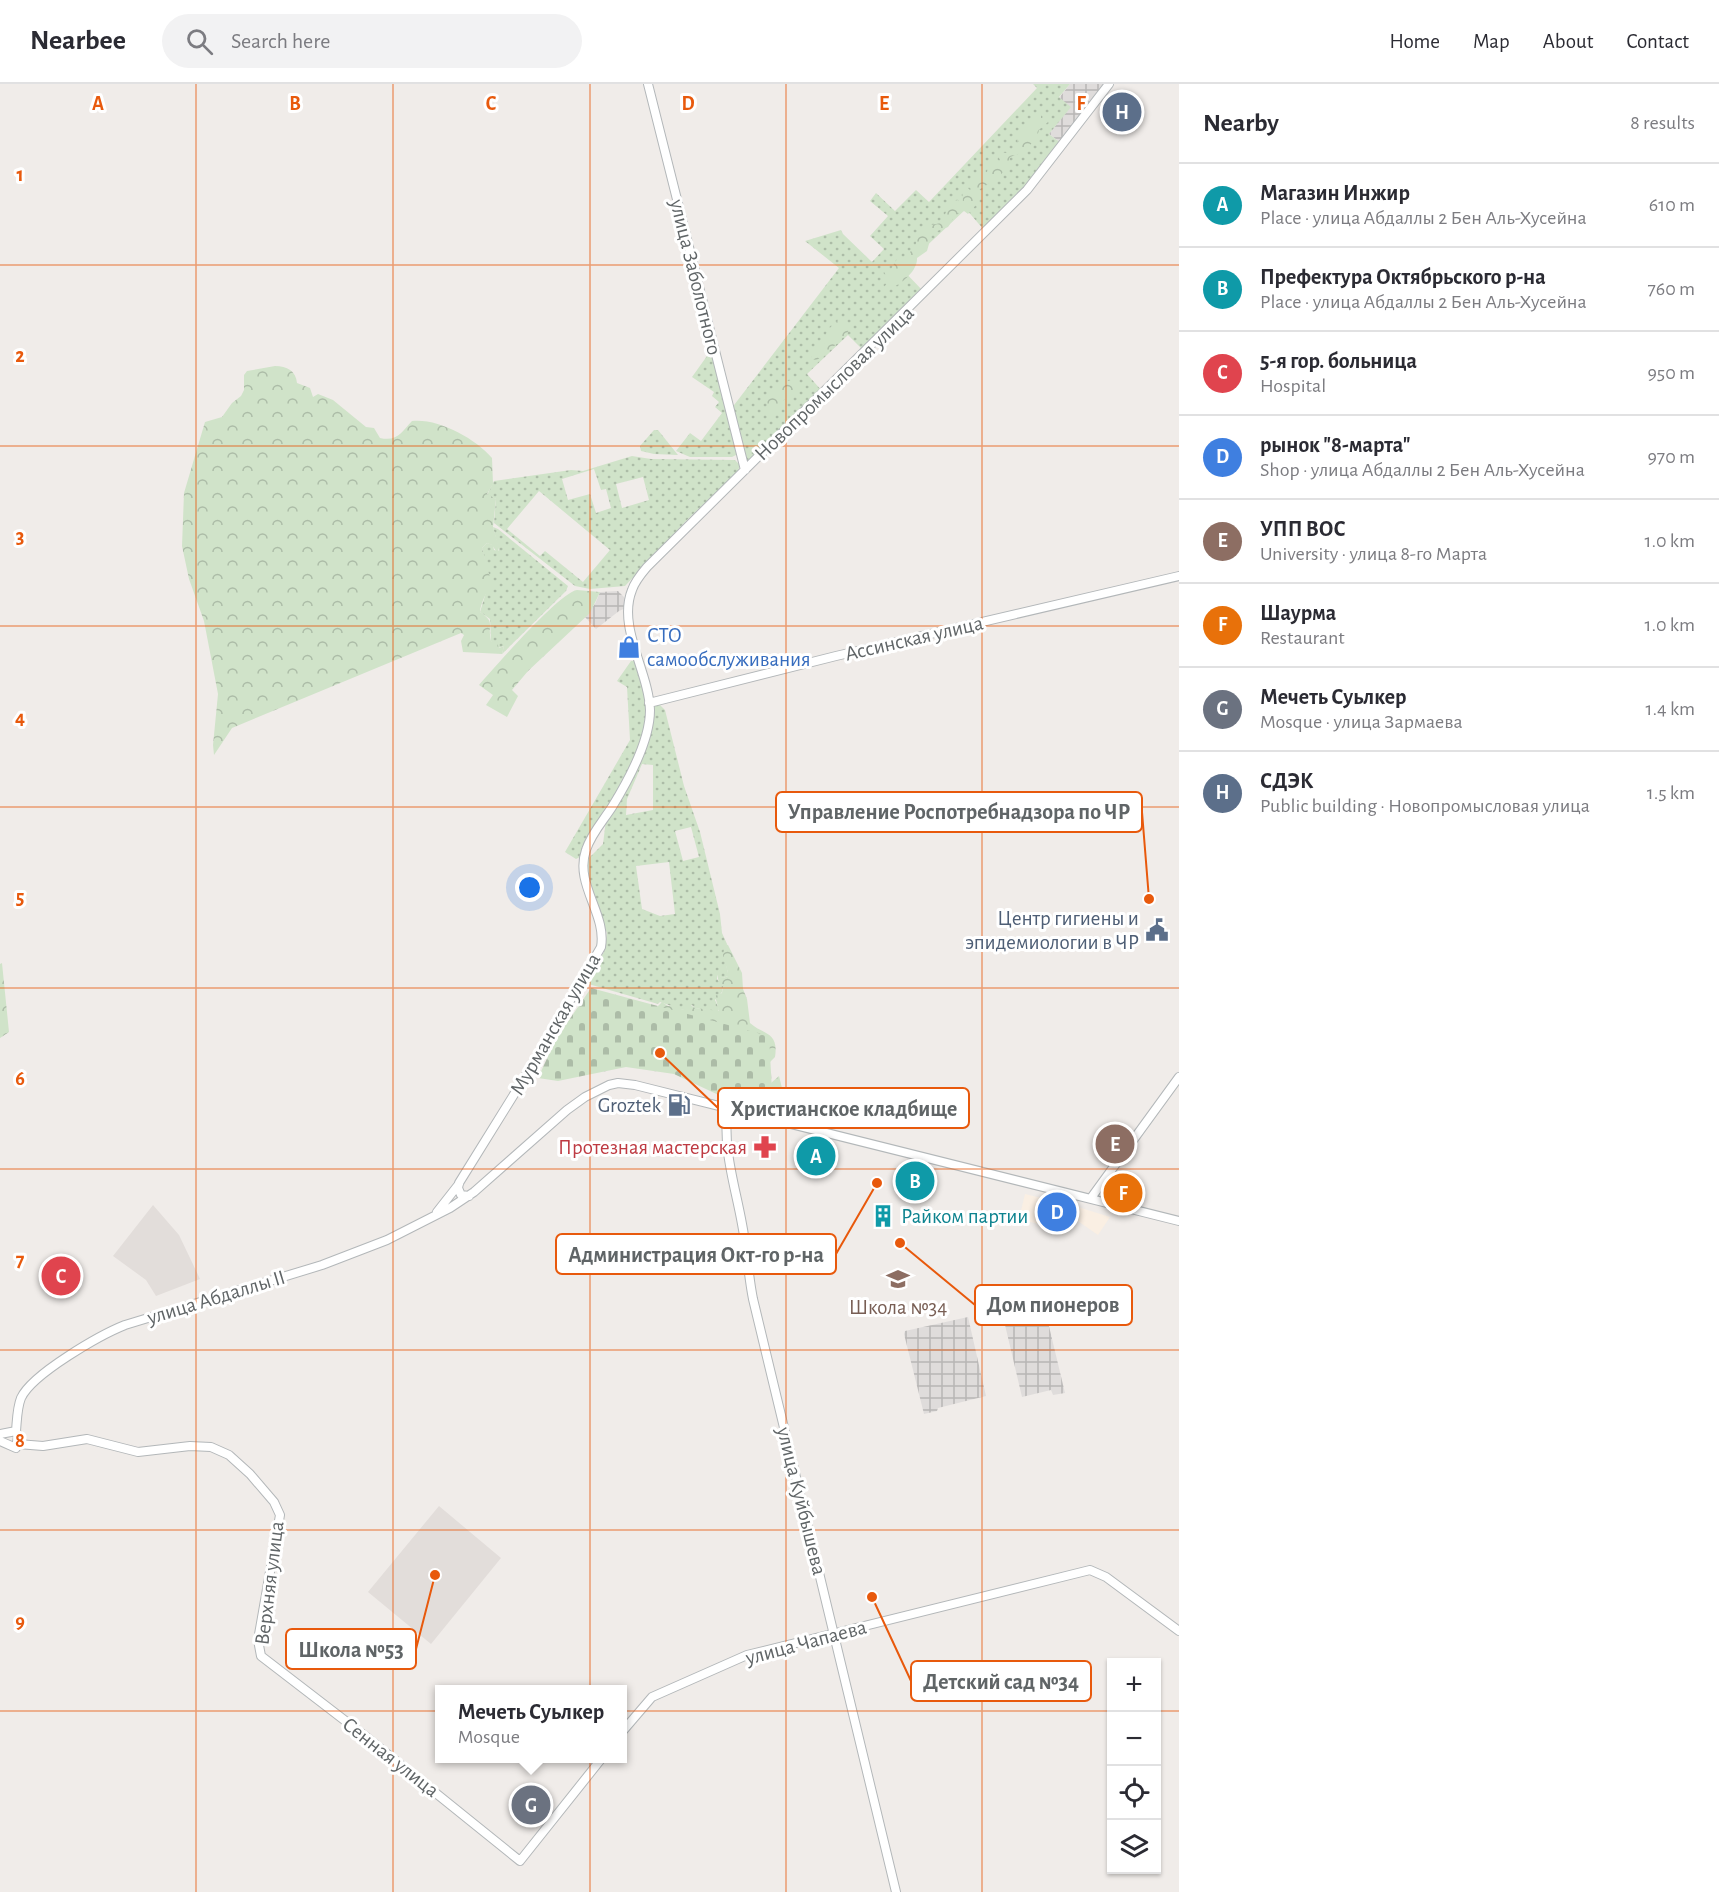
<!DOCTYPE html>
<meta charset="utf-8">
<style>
body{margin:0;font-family:"Alegreya Sans",sans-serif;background:#f2f2f3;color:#2b2b33}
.controls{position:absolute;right:18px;bottom:18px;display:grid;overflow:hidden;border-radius:0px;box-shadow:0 2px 4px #0004}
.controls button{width:54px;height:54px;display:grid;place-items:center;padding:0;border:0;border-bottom:2px solid #e1e1e2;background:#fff;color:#2b2b33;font:30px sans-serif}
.you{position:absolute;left:530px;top:804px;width:21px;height:21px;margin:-15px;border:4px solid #fff;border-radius:50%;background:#1a73e8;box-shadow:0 0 0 9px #1a73e833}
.badge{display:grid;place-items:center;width:39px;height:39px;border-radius:50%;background:#111827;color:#fff;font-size:20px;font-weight:700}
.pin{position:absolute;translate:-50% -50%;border:3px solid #fff;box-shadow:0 2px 6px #0006}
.popup{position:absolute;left:435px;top:1601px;width:192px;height:78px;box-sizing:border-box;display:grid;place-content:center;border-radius:0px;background:#fff;filter:drop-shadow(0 2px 4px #0005);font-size:20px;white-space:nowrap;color:#7c7c81}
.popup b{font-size:22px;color:#2b2b33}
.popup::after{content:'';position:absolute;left:50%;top:100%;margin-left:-12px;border:12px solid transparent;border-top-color:#fff}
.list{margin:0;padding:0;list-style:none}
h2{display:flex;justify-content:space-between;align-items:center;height:78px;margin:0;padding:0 24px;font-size:26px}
h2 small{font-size:20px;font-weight:400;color:#7c7c81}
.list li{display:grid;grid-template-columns:39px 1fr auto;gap:18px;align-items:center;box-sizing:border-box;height:84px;padding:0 24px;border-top:2px solid #e1e1e2}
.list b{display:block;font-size:22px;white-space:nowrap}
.list p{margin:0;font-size:20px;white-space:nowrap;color:#7c7c81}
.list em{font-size:20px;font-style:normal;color:#7c7c81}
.icon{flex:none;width:33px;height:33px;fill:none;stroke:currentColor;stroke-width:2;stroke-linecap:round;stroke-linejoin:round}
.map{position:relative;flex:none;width:1179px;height:1808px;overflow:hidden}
header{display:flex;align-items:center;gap:36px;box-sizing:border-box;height:84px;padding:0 30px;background:#fff;border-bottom:2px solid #e1e1e2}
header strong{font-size:28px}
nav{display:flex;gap:33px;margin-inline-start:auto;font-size:21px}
.search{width:420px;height:54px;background:#f2f2f3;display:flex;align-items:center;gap:15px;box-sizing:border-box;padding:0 21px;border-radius:33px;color:#7c7c81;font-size:22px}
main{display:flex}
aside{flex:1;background:#fff}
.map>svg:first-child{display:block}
.commercial{fill:#faefe3}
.industrial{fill:url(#industrial-grid)}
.education{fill:#e2ddda}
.grass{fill:url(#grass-dots);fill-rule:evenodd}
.forest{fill:url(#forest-crowns)}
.cemetery{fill:url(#cemetery-stones)}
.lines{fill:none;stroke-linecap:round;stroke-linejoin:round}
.secondary-casing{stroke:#b3b7b9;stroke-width:10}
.secondary{stroke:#fff;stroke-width:8}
.grid{fill:none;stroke:#e8590c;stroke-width:1.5;stroke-opacity:0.55}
.labels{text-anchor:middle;stroke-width:6;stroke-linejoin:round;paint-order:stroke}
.street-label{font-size:21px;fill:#606567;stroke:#fff}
.shop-label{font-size:21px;fill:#366cbe;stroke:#fff;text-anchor:start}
.service-label{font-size:21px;fill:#4e5e75;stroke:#fff;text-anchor:end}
.health-label{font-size:21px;fill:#be3a42;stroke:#fff;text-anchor:end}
.culture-label{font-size:21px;fill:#0d838f;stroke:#fff;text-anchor:start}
.education-label{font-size:21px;fill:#785e54;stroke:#fff}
.grid-label{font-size:20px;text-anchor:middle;font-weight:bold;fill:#e8590c;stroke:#fff;stroke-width:6;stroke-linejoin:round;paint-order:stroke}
.leader{fill:none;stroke:#e8590c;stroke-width:2}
.callout-dot{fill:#e8590c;stroke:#fff;stroke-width:2}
.callout{fill:#fff;stroke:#e8590c;stroke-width:2}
.callout-label{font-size:22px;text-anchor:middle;font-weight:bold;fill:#606567}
</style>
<header>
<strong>Nearbee</strong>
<div class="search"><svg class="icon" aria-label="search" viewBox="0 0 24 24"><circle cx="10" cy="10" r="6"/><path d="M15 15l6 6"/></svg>Search here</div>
<nav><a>Home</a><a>Map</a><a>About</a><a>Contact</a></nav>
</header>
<main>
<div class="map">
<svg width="1179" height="1808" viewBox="0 0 1179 1808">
<defs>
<pattern id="industrial-grid" width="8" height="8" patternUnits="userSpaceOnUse" patternTransform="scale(1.5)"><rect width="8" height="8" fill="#dfdcdb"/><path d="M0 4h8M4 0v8" fill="none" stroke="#b8b6b5"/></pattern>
<pattern id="grass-dots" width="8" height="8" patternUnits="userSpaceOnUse" patternTransform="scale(1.5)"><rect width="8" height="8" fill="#d0e3c9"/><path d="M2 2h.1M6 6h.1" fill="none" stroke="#acbca7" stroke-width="1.8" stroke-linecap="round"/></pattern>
<pattern id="forest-crowns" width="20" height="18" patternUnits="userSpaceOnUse" patternTransform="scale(1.5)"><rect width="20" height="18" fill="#d0e3c9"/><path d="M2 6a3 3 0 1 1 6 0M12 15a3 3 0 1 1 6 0" fill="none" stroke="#acbca7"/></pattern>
<pattern id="cemetery-stones" width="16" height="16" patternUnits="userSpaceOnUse" patternTransform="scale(1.5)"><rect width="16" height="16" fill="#d0e3c9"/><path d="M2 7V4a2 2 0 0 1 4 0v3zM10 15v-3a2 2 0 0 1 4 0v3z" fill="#acbca7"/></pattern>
</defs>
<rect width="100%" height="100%" fill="#f0ece9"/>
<path class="commercial" d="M1025,1110L1078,1123L1110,1133L1098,1151L1075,1135L1063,1151L1050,1143L1019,1135Z"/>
<path class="industrial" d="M1070,0H1105L1061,59L1049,50L1070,23L1059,14Z
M618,507L624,513L626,524L619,527L596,545L585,533L595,520L600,508Z
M1042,1213L1065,1309L1053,1311L1051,1306L1022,1313L1001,1224Z
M968,1233L986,1312L938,1324L937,1327L924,1330L904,1250L905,1247Z"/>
<path class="education" d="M153,1121L179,1151L200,1195L156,1212L146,1196L113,1172Z
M439,1422L501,1474L431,1560L368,1508Z"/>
<path class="grass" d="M1033,0H1070L1059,13L1071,23L1049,50L1061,59L1025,105L984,146L966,125L902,185L923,207L863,266L848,251L807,290L822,307L750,376H746L731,325L839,184L805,157L841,146L843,150L872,178L884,165L870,152L888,132L870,117L876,109L895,127L916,106L929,118L1037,4Z
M707,272L714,275L736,364V371L732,373H690L676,367L690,349L701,357L722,329L715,323L719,318L712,312L714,308L692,293Z
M654,346H658L678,371L654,370L641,367L640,362Z
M632,372L651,375L735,376L740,381L738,387L687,436L625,502L590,505L575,502L494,439L496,415L487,411L494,397L571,386L583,387ZM594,385L601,406L606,405L611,424L596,429L590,410L568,416L562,395ZM643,393L649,416L622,424L616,400ZM539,407L610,466L583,498L545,467L540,472L507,445Z
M493,443L498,445L568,502L566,507L502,570L504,562L498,564L491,557L490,535L480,528L487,505V486L482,464L487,459L493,461L494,466L498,467L499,466Z
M631,577H634C638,583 639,591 641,599C643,605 646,610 647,616C652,675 602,723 580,773L576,775L565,768L630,656L627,603L617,597Z
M659,620L665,626L684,702L700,748L720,830L722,849L727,860L724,871L728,889V892L723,894L717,891V895L723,902L722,908L715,916L719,925L718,928L695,924L692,921L683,926L660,918L658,920L585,899L604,868L607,849L590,805L586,787L587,776L603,760L606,736L620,715L653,622ZM642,680L653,681V726L626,731L627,715ZM691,743L699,773L683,777L675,747ZM669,778L675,830L660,832L642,825L636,782Z"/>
<path class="forest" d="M1041,25V34H1047L1048,38L1039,46L1037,53L1024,68L1010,73L1008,82L998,94L977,107L979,116C978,119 970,128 968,130L964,127C953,129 953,136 948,143L932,149L927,167L917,174C918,188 897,204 885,206L884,203L889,197L883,186L891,185L897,175L905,173L915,163L918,151L926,142L941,139C946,131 947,118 958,116L960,119H963L962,104L967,103L972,108L970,99L978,90L987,88L989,78L995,76L996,84L1000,85L1002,80L999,74L1000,68L1006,69L1024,58L1026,53H1022L1017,58L1019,51L1026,44V37L1034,36L1036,30Z
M841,233L845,235L851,244L839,258L817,276L811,275L812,268L826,258C823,246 834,241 841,233Z
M275,282C287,282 296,287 297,299L310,304L313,313L318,310L333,316L366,343L374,344L380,354C398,358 402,347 412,337C438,334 475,354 492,374L493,400L487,410L496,415L493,443L499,463L498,467H496L492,461L487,459L482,464L492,501C487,505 480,522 480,528C496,539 487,539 491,557L497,559L499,564L504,562L502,570L463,568L461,557L464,551L461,549L232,644L214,671L213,661L218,610L204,537L189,495L182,462L184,409L205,338L222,333L232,319L241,312L244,306V291L247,287Z
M785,296L788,297L791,296L797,300L798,306L793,312C784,313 778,321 777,330L768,331L766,329L768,323L766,312L776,300Z
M577,506L600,508L590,529L528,587L512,606L518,612L507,633L486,621L493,611L479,601C494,584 560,508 577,506Z
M725,860L728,861L742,889L743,905L747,915L750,939C763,951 779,947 775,973L768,980L771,999L779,992L782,1004L773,1019L778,1022L785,1016V1034C775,1034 772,1027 764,1022C762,1020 758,1019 755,1018L749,1021L742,1016L656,924L662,918L668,922L675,921L683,926L686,921L689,920L695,924L719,927L715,912L722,909L723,902L719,899L717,890L723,894L728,892V889L723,871Z
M2,879L9,948L0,954V880Z"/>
<path class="cemetery" d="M591,904L769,952L773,1025L725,1014L674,990L626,983L558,997L538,994L556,955Z"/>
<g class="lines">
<g class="secondary-casing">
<path id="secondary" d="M648,0L745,386
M649,619L836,572L1179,492
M728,1024C722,1064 735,1101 742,1140C747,1165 748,1190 753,1215L896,1808
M469,1112L461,1111L458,1104L459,1099L536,975L601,863C607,830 574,800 586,766C591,750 603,737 612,723C628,697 650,657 650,626C649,588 617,543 632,506C635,497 641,490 647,483L1027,106L1109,0
M1091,1114L1179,993
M437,1128L459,1100
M0,1350L16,1347C17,1336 17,1324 21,1314C32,1290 100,1251 125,1241L322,1181L387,1156L450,1124L474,1108L567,1026L585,1013L609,1001L618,999L635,1001L1179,1137
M0,1357L16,1364L18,1352L16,1347
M18,1360L43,1362L87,1355L138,1368L190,1362L211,1363L229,1371L250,1390L274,1418L280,1431L258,1556L261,1572L365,1652L520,1777L602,1674
M622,1648L652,1613L747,1571L1090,1486L1106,1493L1179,1547"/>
</g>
<use href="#secondary" class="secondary"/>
</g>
<path class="grid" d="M196,0V1808M393,0V1808M590,0V1808M786,0V1808M982,0V1808M0,181H1179M0,362H1179M0,542H1179M0,723H1179M0,904H1179M0,1085H1179M0,1266H1179M0,1446H1179M0,1627H1112M1156,1627H1179"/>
<defs>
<g id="shop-bare" transform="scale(1.8)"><path d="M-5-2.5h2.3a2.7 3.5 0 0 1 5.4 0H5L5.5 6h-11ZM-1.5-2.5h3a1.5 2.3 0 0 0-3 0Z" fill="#3f7fe0" stroke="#fff" stroke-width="2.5" paint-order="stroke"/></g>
<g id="civic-bare" transform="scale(1.8)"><path d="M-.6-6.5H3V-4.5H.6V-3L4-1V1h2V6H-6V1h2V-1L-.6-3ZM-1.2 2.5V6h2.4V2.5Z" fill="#5c6f8a" stroke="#fff" stroke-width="2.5" paint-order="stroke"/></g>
<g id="fuel-bare" transform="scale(1.8)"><path d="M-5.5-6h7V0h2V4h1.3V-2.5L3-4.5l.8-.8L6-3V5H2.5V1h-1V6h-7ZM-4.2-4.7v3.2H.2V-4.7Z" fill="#5c6f8a" stroke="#fff" stroke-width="2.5" paint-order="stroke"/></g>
<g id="pharmacy-bare" transform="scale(1.8)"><path d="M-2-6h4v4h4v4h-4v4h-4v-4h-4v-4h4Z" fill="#e0444e" stroke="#fff" stroke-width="2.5" paint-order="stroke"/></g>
<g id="building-bare" transform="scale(1.8)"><path d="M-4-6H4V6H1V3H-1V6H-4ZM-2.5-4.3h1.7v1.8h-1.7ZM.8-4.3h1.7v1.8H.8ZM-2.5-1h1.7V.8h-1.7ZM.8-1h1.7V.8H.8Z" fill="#0f9aa8" stroke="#fff" stroke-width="2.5" paint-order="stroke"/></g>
<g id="school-bare" transform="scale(1.8)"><path d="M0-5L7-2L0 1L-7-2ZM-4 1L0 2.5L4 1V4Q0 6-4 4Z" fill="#8d6e63" stroke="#fff" stroke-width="2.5" paint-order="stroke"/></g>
</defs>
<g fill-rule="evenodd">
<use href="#shop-bare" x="629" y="563"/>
<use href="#civic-bare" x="1157" y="846"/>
<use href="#fuel-bare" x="679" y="1021"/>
<use href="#pharmacy-bare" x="765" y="1063"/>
<use href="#building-bare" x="883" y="1132"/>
<use href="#school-bare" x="898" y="1195"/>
</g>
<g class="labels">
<g class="street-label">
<text transform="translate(696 193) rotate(76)" y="7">улица Заболотного</text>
<text transform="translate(834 299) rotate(-44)" y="7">Новопромысловая улица</text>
<text transform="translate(914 554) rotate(-13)" y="7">Ассинская улица</text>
<text transform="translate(555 940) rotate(-60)" y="7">Мурманская улица</text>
<text transform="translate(216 1213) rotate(-17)" y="7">улица Абдаллы II</text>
<text transform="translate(802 1417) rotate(76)" y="7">улица Куйбышева</text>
<text transform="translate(269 1499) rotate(-83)" y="7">Верхняя улица</text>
<text transform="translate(806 1558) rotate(-15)" y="7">улица Чапаева</text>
<text transform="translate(391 1673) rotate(38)" y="7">Сенная улица</text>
</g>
<g class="shop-label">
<text x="647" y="558">СТО<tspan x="647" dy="24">самообслуживания</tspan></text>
</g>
<g class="service-label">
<text x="1139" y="841">Центр гигиены и<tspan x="1139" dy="24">эпидемиологии в ЧР</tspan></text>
<text x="661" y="1028">Groztek</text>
</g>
<g class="health-label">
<text x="747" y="1070">Протезная мастерская</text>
</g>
<g class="culture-label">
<text x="901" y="1139">Райком партии</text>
</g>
<g class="education-label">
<text x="898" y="1230">Школа №34</text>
</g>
</g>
<g class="grid-label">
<text x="98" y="26">A</text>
<text x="295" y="26">B</text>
<text x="491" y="26">C</text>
<text x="688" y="26">D</text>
<text x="884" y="26">E</text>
<text x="1081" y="26">F</text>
<text x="20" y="97">1</text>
<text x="20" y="278">2</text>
<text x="20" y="459">3</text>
<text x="20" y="640">4</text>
<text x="20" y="820">5</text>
<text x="20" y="1001">6</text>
<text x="20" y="1182">7</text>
<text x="20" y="1363">8</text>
<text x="20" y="1544">9</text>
</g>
<path class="leader" d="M1149 815L1142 728M660 969L718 1024M877 1099L836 1170M900 1159L975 1221M435 1491L416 1565M872 1513L911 1597"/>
<g class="callout-dot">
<circle cx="1149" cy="815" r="6"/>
<circle cx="660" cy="969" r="6"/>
<circle cx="877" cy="1099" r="6"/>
<circle cx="900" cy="1159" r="6"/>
<circle cx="435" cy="1491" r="6"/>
<circle cx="872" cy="1513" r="6"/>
</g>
<g class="callout">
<rect x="776" y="708" width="366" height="40" rx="6"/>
<rect x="718" y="1004" width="251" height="40" rx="6"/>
<rect x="556" y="1150" width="280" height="40" rx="6"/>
<rect x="975" y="1201" width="157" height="40" rx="6"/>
<rect x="286" y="1545" width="130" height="40" rx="6"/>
<rect x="911" y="1577" width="180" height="40" rx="6"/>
</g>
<g class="callout-label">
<text x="959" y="735">Управление Роспотребнадзора по ЧР</text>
<text x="844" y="1032">Христианское кладбище</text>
<text x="696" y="1178">Администрация Окт-го р-на</text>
<text x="1053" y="1228">Дом пионеров</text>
<text x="351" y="1573">Школа №53</text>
<text x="1001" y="1605">Детский сад №34</text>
</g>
</svg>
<div class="controls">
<button>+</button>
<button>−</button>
<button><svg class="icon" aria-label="locate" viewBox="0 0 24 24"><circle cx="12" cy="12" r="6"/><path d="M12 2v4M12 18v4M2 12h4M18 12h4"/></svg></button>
<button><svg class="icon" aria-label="layers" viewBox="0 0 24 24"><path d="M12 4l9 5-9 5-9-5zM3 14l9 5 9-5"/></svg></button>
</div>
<div class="you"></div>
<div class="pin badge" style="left:816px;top:1072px;background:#0f9aa8">A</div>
<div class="pin badge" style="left:915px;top:1097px;background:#0f9aa8">B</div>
<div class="pin badge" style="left:61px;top:1192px;background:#e0444e">C</div>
<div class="pin badge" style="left:1057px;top:1128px;background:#3f7fe0">D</div>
<div class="pin badge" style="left:1115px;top:1060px;background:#8d6e63">E</div>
<div class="pin badge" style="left:1123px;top:1109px;background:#e8710a">F</div>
<div class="pin badge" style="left:531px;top:1721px;background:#6b7280">G</div>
<div class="popup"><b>Мечеть Суьлкер</b>Mosque</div>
<div class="pin badge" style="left:1122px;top:28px;background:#5c6f8a">H</div>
</div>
<aside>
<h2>Nearby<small>8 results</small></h2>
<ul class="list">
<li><span class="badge" style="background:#0f9aa8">A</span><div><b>Магазин Инжир</b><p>Place · улица Абдаллы 2 Бен Аль-Хусейна</p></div><em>610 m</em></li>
<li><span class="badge" style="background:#0f9aa8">B</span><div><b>Префектура Октябрьского р-на</b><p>Place · улица Абдаллы 2 Бен Аль-Хусейна</p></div><em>760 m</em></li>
<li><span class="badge" style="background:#e0444e">C</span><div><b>5-я гор. больница</b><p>Hospital</p></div><em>950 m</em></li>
<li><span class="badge" style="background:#3f7fe0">D</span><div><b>рынок &quot;8-марта&quot;</b><p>Shop · улица Абдаллы 2 Бен Аль-Хусейна</p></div><em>970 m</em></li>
<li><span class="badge" style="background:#8d6e63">E</span><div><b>УПП ВОС</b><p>University · улица 8-го Марта</p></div><em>1.0 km</em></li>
<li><span class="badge" style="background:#e8710a">F</span><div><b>Шаурма</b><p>Restaurant</p></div><em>1.0 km</em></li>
<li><span class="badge" style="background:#6b7280">G</span><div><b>Мечеть Суьлкер</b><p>Mosque · улица Зармаева</p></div><em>1.4 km</em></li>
<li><span class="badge" style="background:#5c6f8a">H</span><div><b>СДЭК</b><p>Public building · Новопромысловая улица</p></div><em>1.5 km</em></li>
</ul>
</aside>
</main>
